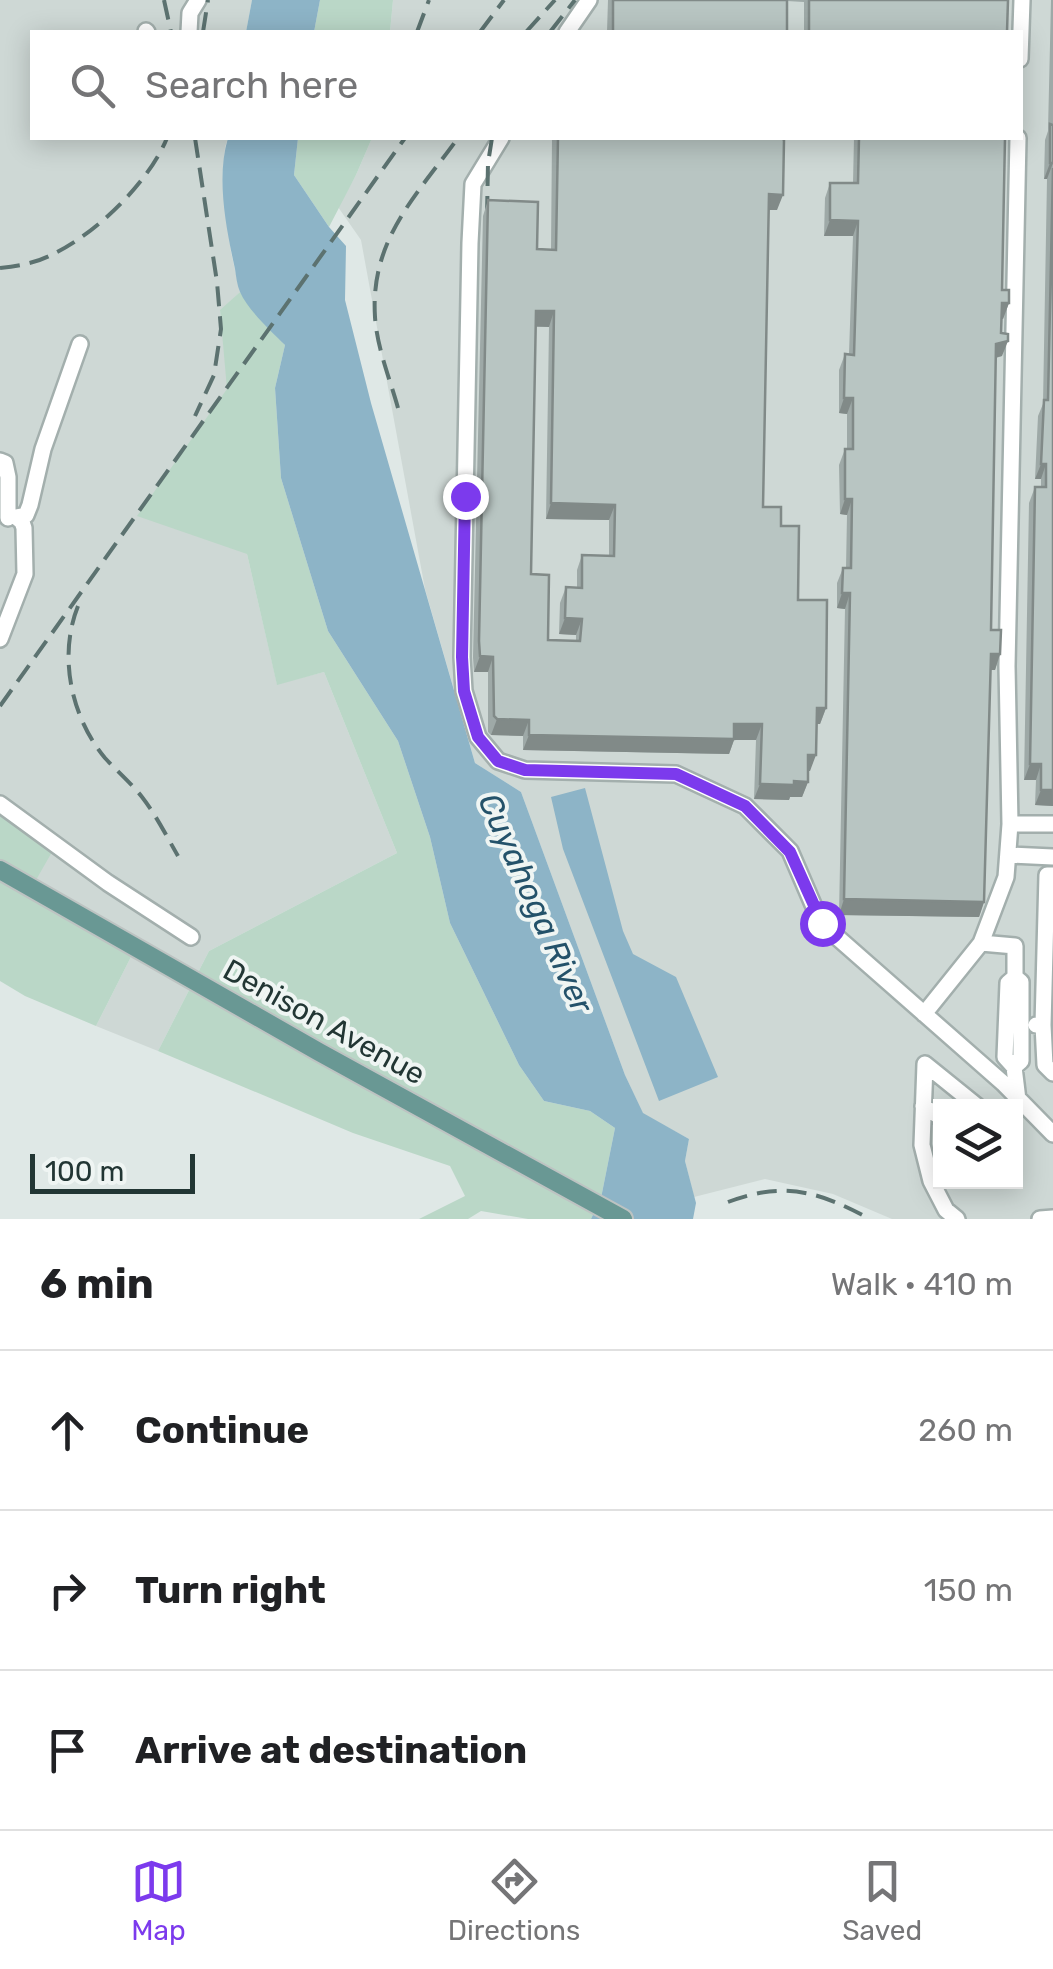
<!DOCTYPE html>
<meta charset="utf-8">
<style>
body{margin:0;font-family:Rubik,sans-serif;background:#f6f6f6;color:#202124}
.controls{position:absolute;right:30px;bottom:30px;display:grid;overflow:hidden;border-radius:0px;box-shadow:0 5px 25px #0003}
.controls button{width:90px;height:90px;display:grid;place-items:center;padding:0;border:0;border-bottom:2px solid #e0e0e0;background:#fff;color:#202124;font:50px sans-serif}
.scale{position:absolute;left:30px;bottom:25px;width:165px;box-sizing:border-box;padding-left:10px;border:5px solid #223634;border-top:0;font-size:28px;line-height:35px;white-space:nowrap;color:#223634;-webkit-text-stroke:8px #eff5f3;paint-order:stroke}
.stop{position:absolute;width:30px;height:30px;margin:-22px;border:8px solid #7c3aed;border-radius:50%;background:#fff}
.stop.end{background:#7c3aed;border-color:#fff;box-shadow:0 2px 10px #0008}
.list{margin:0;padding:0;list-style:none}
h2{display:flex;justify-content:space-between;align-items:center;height:130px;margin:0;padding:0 40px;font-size:42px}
h2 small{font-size:32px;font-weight:400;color:#757577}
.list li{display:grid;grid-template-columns:65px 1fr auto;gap:30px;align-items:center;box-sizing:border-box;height:160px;padding:0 40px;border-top:2px solid #e0e0e0}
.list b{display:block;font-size:38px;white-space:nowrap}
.list em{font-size:32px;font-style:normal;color:#757577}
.icon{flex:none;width:55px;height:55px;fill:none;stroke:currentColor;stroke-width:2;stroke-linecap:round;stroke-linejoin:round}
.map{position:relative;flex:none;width:1053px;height:1219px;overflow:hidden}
.search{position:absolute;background:#fff;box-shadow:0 5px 25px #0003;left:30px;right:30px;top:30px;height:110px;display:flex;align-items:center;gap:25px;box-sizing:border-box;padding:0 35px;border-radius:0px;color:#757577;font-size:38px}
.sheet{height:610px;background:#fff}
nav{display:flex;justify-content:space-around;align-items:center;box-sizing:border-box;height:140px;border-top:2px solid #e0e0e0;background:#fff;font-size:28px;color:#757577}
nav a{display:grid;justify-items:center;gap:5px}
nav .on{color:#7c3aed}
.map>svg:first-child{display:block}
.built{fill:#ced8d5;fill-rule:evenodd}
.green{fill:#bad7c7}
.water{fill:#8db4c7}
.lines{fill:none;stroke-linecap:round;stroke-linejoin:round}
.minor-casing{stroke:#a3afad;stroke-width:20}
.major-casing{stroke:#bdc3c2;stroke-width:22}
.minor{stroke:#fff;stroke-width:15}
.major{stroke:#699894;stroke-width:18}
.rail{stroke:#5c7270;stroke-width:4;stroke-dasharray:20 10;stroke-linecap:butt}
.wall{fill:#9ea9a7;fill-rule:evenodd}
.shaded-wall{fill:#818a88}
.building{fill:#b8c5c2;stroke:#818a88;stroke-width:2.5;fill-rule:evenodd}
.route{stroke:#7c3aed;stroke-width:12}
.labels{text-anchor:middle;stroke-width:8;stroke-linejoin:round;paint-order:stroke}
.street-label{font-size:30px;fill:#223634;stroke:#eff5f3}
.water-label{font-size:32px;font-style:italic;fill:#24526a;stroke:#eff5f3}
</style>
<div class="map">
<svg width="1053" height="1219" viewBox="0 0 1053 1219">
<rect width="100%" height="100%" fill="#dfe8e6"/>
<path class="built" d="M0,0H252L246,32H32V138H228L225,147L223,189L231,252L240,292L220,311L247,554L277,684L324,672L397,853L209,951L158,1051L96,1026L136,947L32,888L0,811Z
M393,0H1053V1219H892L833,1194L765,1179L694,1197L685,1161L689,1139L643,1114L625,1075L521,792L475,763L425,589L361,240L338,207L356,175L372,138H1020V32H390ZM940,1106H1016V1182H940Z"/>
<path class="green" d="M320,0H393L390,32H314Z
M298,138H372L356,175L329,227L294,175Z
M240,292L261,320L285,345L275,388L281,478L328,631L398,741L430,837L450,923L519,1065L544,1101L590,1111L615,1128L601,1198L591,1219H528L481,1211L468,1219H419L465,1196L450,1166L353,1133L158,1051L209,951L397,853L324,672L277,685L247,554L137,516L227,389L220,310Z
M0,811L56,845L32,887L136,947L96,1026L25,996L0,981Z"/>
<path class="water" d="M252,0H320L314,32H246Z
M228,138H298L294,175L329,227L346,246L345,300L371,403L475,763L521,792L625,1075L643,1113L689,1139L685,1161L696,1203L693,1219H591L601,1198L615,1128L590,1111L544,1101L519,1065L450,923L430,837L398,741L328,631L281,478L275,388L285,345C271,331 248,310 240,292C237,285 236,276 235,269C226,228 216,178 228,138Z
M585,788L623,931L633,954L676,977L718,1077L659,1101L563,849L551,797Z"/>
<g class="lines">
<g class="minor-casing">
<path id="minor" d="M146,31L147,32
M189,32L190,13L198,0
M567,32L589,0
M1020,59L1022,0
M501,138L473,184L470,243L462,657L464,691L478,737L498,761L525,770L676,774L745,806L790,851L821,923L1003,1083L1053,1134
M1018,138L1007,666L1010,824H1053
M0,461L5,463L8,477V518
M16,517L26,515L30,505L43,449L80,344
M0,639L25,574L24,528L22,522L16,517
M0,804L108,883L191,937
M1008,855L1053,857
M981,943L1006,877L1010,824
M924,1014L981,943L1015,946V977L1008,983L1005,1057L1014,1067L1018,1100
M1036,1025H1043L1045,1065L1053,1073
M1043,1025L1047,875H1053
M925,1064L922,1145L931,1181
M925,1064L977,1106
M1014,1067L1021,1061V982L1015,977
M923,1106L940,1117
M940,1170L931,1181L946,1210L957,1219
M1040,1219L1053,1218"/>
</g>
<g class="major-casing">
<path id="major" d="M0,870L319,1052L623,1219"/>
</g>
<use href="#minor" class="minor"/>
<use href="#major" class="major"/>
<path class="rail" d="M164,0L171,32
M203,32L208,0
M417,32L429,0
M480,32L504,0
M526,32L555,0
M550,32L575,0
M195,138L217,282L221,329L214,375L195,416
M487,216L488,163L492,138
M0,268C18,266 37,263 53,254C97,233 149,182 167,138
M398,408C390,379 377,348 375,317C370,240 416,196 458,138
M78,606C58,656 71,717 105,758C117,771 131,783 142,797C156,815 167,837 178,856
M0,706L405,138
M728,1202C784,1181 818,1191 870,1219"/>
</g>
<path class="wall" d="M608,0H1008L1007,32H804V2L787,1V32H607Z
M1051,0H1053V806L1035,805L1036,780H1024L1029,503L1035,487H1041V479H1035L1038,416L1043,404L1047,179H1044L1045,140L1048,131Z
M552,138H782L777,210H769L763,507L781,526L826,708L820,724H816L810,771H808V782L802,797H790L789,800L754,799L756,740H734L729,754L523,750V736L491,735L488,732V672H474L473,657L483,216L488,200L537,249L551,250ZM536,327H549L546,519L609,520V556L582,555L577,570V588L566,587L560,603L559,634L576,635V641L548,640L531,574Z
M854,138H1005L1002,290L1009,303L1003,319H1002V356L996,358L991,630L1000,654L995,670H990L984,902L979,917L839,915L845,609L837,608V583L843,568H846L847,515L840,514L839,465L845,449H847V414L839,413V370L845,354H849L853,236H824L825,198L830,183H853Z"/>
<path class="shaded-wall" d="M1050,163H1053L1047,179H1044Z
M769,194L783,195L777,210H763Z
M830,220L858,221L853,236H824Z
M1002,303H1009L1003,319H996Z
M536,311H554L549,327L530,326Z
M1008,341L1002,356L990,359L996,344Z
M844,398H853L847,414L839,413Z
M1041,464H1046L1041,479H1035Z
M845,499H852L847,515L840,514Z
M551,503L615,505L609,520L546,519Z
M842,593H850L845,609L837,608Z
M565,618L582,619L576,635L559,634Z
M991,654H1000L995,670H985Z
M480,656L493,657L488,672H474Z
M817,708H826L820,724H811Z
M497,719L529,720L523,736L491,735Z
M734,724H762L756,740H734L729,754L523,750L529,735Z
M808,755H816L810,771L802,770Z
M1030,764H1041L1036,780H1024Z
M794,781L808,782L802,797H790L789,800L754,799L760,784Z
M1041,790H1053V806L1035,805Z
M844,899L984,902L979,917L839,915Z"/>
<path class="building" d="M613,0H787V32H613Z
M809,0H1008L1007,32H809Z
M1050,124L1053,125V163H1050Z
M558,138H782L784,140L783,195L769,194L763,507H781V526H799L798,600H827L826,708H817L816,755H808V782L794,781V785L760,784L762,724H734V739L529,735V720L497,719L494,716L493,657L480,656L479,641L488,200L538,202L537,249L556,250ZM536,311H554L551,503L615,505L614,556L582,555V588L566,587L565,618L582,619L580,641L548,640L549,575L531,574Z
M859,138H1005L1002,290H1009V303H1002L1001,333L1008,334V341L996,344L991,630H1001L1000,654H991L984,902L844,899L850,593H842L843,568H851L852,499H845V449H853V398H844L845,354L854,355L858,221L830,220V183H858Z
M1053,168V790H1041V764H1030L1035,487H1046V464H1041L1044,400H1048Z"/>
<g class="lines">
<path class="route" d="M465,496L462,657L464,691L478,737L498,761L525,770L676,774L745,806L790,852L822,923"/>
</g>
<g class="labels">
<g class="street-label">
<text transform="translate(324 1022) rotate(29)" y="10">Denison Avenue</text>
</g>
<g class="water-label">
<text transform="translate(536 903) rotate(66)" y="11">Cuyahoga River</text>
</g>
</g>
</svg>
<div class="controls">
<button><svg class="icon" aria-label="layers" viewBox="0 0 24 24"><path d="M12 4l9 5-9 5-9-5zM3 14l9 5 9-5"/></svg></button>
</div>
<div class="scale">100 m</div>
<div class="stop" style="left:822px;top:923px"></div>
<div class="stop end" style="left:465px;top:496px"></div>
<div class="search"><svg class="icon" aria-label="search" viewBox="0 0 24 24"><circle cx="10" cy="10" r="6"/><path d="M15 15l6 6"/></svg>Search here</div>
</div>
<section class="sheet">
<h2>6 min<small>Walk · 410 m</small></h2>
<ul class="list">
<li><svg class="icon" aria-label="ahead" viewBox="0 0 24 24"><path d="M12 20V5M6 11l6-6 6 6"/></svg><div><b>Continue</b></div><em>260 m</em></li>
<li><svg class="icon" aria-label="right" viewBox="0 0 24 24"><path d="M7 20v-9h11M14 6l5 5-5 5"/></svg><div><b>Turn right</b></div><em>150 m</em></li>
<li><svg class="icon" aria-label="arrive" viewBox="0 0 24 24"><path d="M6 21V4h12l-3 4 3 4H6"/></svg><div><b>Arrive at destination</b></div></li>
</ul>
</section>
<nav>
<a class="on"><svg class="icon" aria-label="map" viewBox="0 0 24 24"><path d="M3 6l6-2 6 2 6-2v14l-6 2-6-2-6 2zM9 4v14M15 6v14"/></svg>Map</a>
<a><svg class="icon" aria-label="directions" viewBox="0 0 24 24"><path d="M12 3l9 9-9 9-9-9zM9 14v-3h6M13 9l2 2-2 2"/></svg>Directions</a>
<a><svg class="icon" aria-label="saved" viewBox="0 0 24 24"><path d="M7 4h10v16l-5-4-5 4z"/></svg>Saved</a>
</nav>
